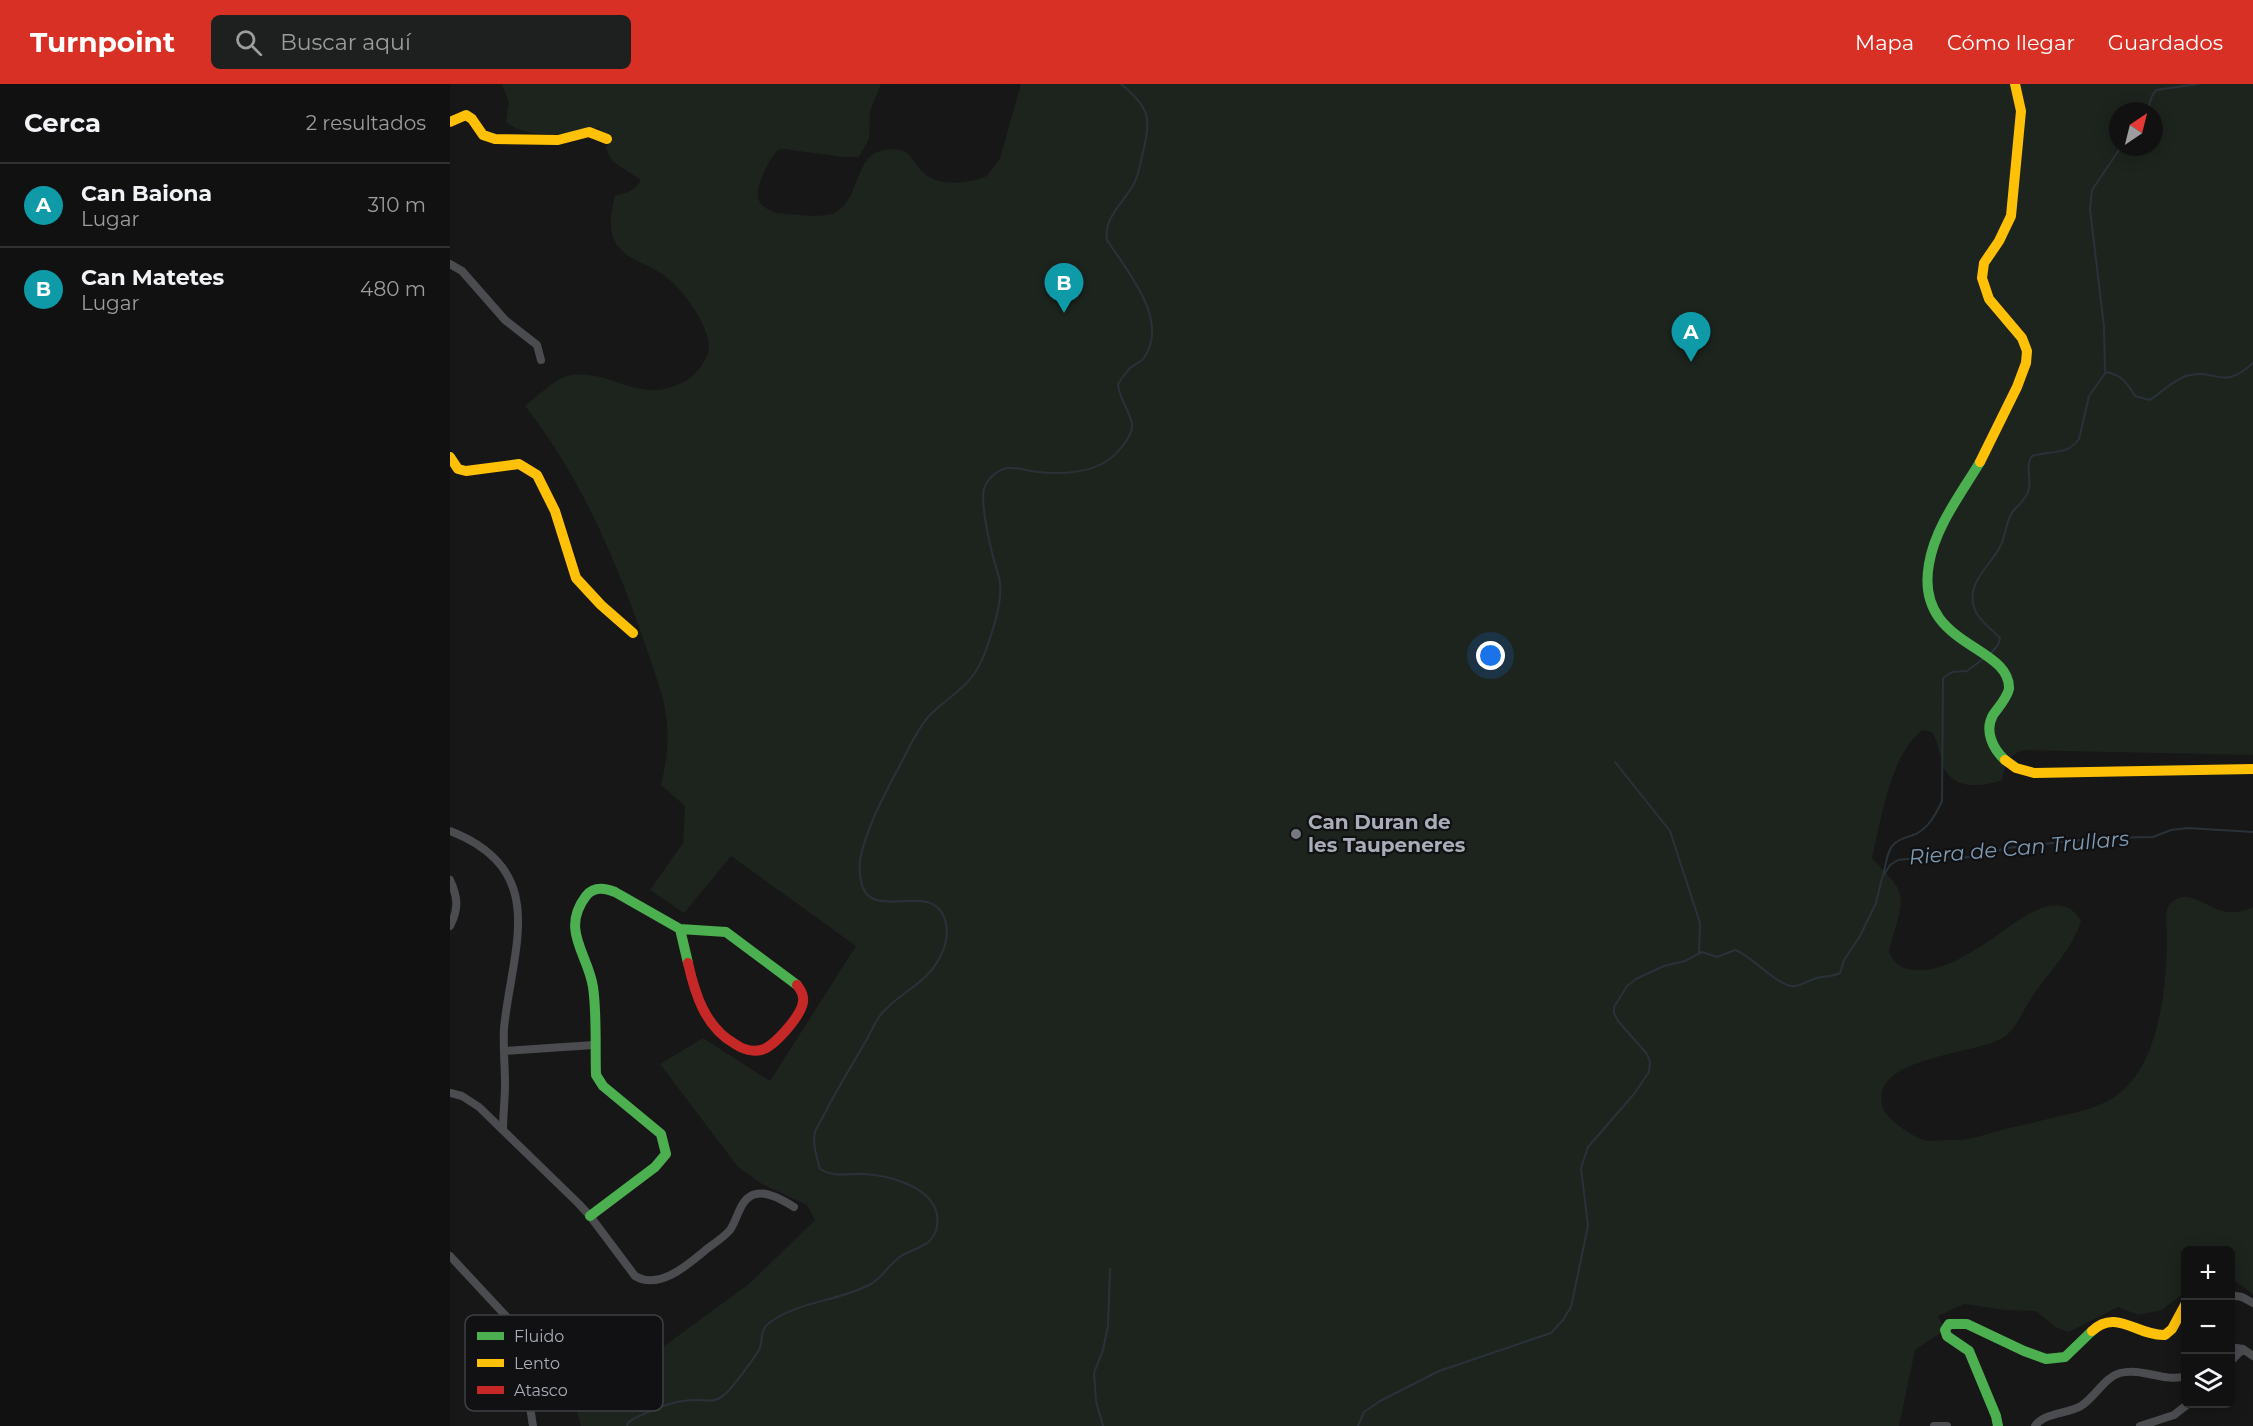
<!DOCTYPE html>
<html lang="es">
<meta charset="utf-8">
<style>
body{margin:0;font-family:Montserrat,sans-serif;background:#1e1f1f;color:#f1f3f6}
.controls{position:absolute;right:18px;bottom:18px;display:grid;overflow:hidden;border-radius:9px;box-shadow:0 3px 15px #0003}
.controls button{width:54px;height:54px;display:grid;place-items:center;padding:0;border:0;border-bottom:2px solid #303131;background:#111;color:#f1f3f6;font:30px sans-serif}
.compass{position:absolute;left:1659px;top:18px;width:54px;height:54px;border-radius:50%;background:#111;box-shadow:0 3px 15px #0003;rotate:35deg}
.you{position:absolute;left:1041px;top:572px;width:21px;height:21px;margin:-15px;border:4px solid #fff;border-radius:50%;background:#1a73e8;box-shadow:0 0 0 9px #1a73e833}
.badge{display:grid;place-items:center;width:39px;height:39px;border-radius:50%;background:#d93025;color:#fff;font-size:20px;font-weight:700}
.pin{position:absolute;translate:-50% -50px;filter:drop-shadow(0 2px 3px #0008)}
.pin::after{content:'';position:absolute;top:32px;width:21px;height:18px;background:inherit;clip-path:polygon(0 0,100% 0,50% 100%)}
.list{margin:0;padding:0;list-style:none}
h2{display:flex;justify-content:space-between;align-items:center;height:78px;margin:0;padding:0 24px;font-size:26px}
h2 small{font-size:20px;font-weight:400;color:#9c9d9f}
.list li{display:grid;grid-template-columns:39px 1fr auto;gap:18px;align-items:center;box-sizing:border-box;height:84px;padding:0 24px;border-top:2px solid #303131}
.list b{display:block;font-size:22px;white-space:nowrap}
.list p{margin:0;font-size:20px;white-space:nowrap;color:#9c9d9f}
.list em{font-size:20px;font-style:normal;color:#9c9d9f}
.icon{flex:none;width:33px;height:33px;fill:none;stroke:currentColor;stroke-width:2;stroke-linecap:round;stroke-linejoin:round}
.map{position:relative;flex:none;width:1803px;height:1342px;overflow:hidden}
header{display:flex;align-items:center;gap:36px;box-sizing:border-box;height:84px;padding:0 30px;background:#d93025;color:#fff}
header strong{font-size:28px}
nav{display:flex;gap:33px;margin-inline-start:auto;font-size:21px}
.search{width:420px;height:54px;background:#1e1f1f;display:flex;align-items:center;gap:15px;box-sizing:border-box;padding:0 21px;border-radius:9px;color:#9c9d9f;font-size:22px}
main{display:flex}
aside{flex:1;background:#111}
.map>svg:first-child{display:block}
.green{fill:#1d241e;fill-rule:evenodd}
.lines{fill:none;stroke-linecap:round;stroke-linejoin:round}
.stream{stroke:#2a3239;stroke-width:2}
.street{stroke:#4b4c50;stroke-width:8}
.fast{stroke:#4caf50;stroke-width:10}
.slow{stroke:#ffc107;stroke-width:10}
.jam{stroke:#c62828;stroke-width:10}
.poi-dot{fill:#757880;stroke:#111113;stroke-width:2}
.labels{text-anchor:middle;stroke-width:4.5;stroke-linejoin:round;paint-order:stroke}
.poi-label{font-size:20px;font-weight:bold;fill:#a8adb8;stroke:#111113;text-anchor:start}
.water-label{font-size:21px;font-style:italic;fill:#7f9bb3;stroke:#111113}
.key{fill:#111113;stroke:#3e4045;stroke-width:1.5}
.key-label{font-size:16px;fill:#a8adb8}
</style>
<header>
<strong>Turnpoint</strong>
<div class="search"><svg class="icon" aria-label="search" viewBox="0 0 24 24"><circle cx="10" cy="10" r="6"/><path d="M15 15l6 6"/></svg>Buscar aquí</div>
<nav><a>Mapa</a><a>Cómo llegar</a><a>Guardados</a></nav>
</header>
<main>
<aside>
<h2>Cerca<small>2 resultados</small></h2>
<ul class="list">
<li><span class="badge" style="background:#0f9aa8">A</span><div><b>Can Baiona</b><p>Lugar</p></div><em>310 m</em></li>
<li><span class="badge" style="background:#0f9aa8">B</span><div><b>Can Matetes</b><p>Lugar</p></div><em>480 m</em></li>
</ul>
</aside>
<div class="map">
<svg width="1803" height="1342" viewBox="0 0 1803 1342">
<rect width="100%" height="100%" fill="#171717"/>
<path class="green" d="M52,0H431L420,27L419,55L409,73H394L334,65L328,66C322,72 319,78 315,86C306,106 301,120 326,129C342,130 366,134 381,130C412,120 402,70 435,66C463,62 459,77 475,90C491,103 520,99 537,92L550,74L571,0H1803V671L1574,666C1557,671 1555,681 1552,696C1530,704 1501,706 1492,679C1489,667 1488,659 1482,648L1472,646C1439,674 1432,733 1422,774C1430,784 1441,793 1447,803C1458,822 1441,849 1439,869C1448,885 1456,886 1473,886C1495,885 1517,871 1536,859C1560,844 1608,797 1631,837C1621,867 1599,888 1582,913C1573,926 1567,944 1554,953C1528,971 1416,972 1433,1024C1437,1036 1466,1056 1479,1057C1485,1057 1491,1056 1497,1056C1517,1058 1536,1050 1555,1045C1567,1042 1578,1040 1590,1037C1615,1030 1640,1028 1663,1014C1710,984 1717,901 1717,852C1717,840 1713,826 1722,818C1737,804 1757,823 1772,827C1782,829 1793,828 1803,823V1210L1781,1194L1780,1166H1736L1735,1208L1712,1226L1688,1231L1668,1223L1619,1248L1605,1243L1586,1227L1555,1226L1514,1220L1488,1232L1495,1246L1465,1266L1449,1342H131L127,1328L138,1285L210,1265L299,1200L365,1136L357,1121L312,1100L288,1083L210,980L253,954L320,997L406,862L281,772L234,829L200,806L233,759L235,722L211,701C219,667 220,644 212,611C179,509 142,407 75,322C89,312 104,294 121,291C159,285 188,319 227,301C237,297 243,293 249,285C257,274 262,265 257,251C249,229 234,207 215,192C206,185 197,182 187,177C156,161 158,141 165,111C176,110 186,106 191,96L162,77L156,64L161,53L147,44C139,44 132,47 124,48C103,52 73,52 56,38L59,18ZM1668,27H1704V63H1668Z"/>
<g class="lines">
<path class="stream" d="M1697,27L1702,12L1706,6L1748,0
M1655,287L1654,243L1640,125L1642,106L1671,63
M1540,570L1548,561L1550,554C1542,545 1529,537 1525,526C1514,499 1541,482 1551,461C1556,450 1556,435 1564,426C1569,420 1575,416 1578,408C1583,396 1574,383 1582,372C1600,366 1617,372 1629,355L1639,312L1656,288C1672,291 1677,299 1685,312L1700,316C1712,308 1722,297 1736,292C1766,283 1772,308 1803,279
M1165,678L1220,747L1250,839L1249,870
M1433,791C1436,781 1437,766 1444,760C1450,754 1459,753 1466,750C1479,743 1486,730 1492,717L1493,594L1502,588L1517,587L1533,575
M177,1342L178,1339L183,1335C202,1326 223,1316 244,1316C255,1315 264,1320 274,1311C281,1306 306,1272 310,1264C313,1254 310,1246 319,1239C348,1217 390,1217 421,1200C433,1193 440,1179 451,1172C466,1163 484,1162 487,1142C488,1135 488,1130 485,1124C475,1101 437,1091 414,1090C397,1089 385,1094 370,1085C367,1074 362,1059 365,1048C367,1042 372,1035 375,1029C387,1005 401,983 414,960C421,949 424,938 433,928C454,905 478,900 492,869C497,857 499,844 494,833C480,796 418,840 411,797C410,791 409,783 410,776C417,741 435,710 451,679C459,664 467,646 478,633C503,607 522,605 536,566C543,545 552,521 550,499C550,494 547,488 546,483C541,467 530,420 534,405C537,395 547,386 557,384C566,383 579,387 588,388C618,391 652,389 671,364C676,357 683,349 682,340C680,327 669,315 668,300C671,295 675,290 679,285C683,281 690,279 694,274C720,236 677,187 657,156C653,136 672,119 682,103C689,93 690,80 693,68C702,34 699,23 671,0
M653,1342L646,1317L644,1289L653,1266L658,1242L660,1185
M908,1342L914,1328L930,1317L989,1287L1101,1249L1113,1236L1121,1223L1138,1142L1131,1084L1138,1063L1184,1010L1199,988L1200,978L1197,970L1168,937L1164,929V923L1177,902L1186,895L1214,882L1235,877L1252,868L1267,873L1285,866C1303,872 1328,904 1345,902C1352,901 1360,896 1367,894C1375,892 1382,893 1390,889L1394,876L1410,852L1426,819L1432,794L1440,781L1448,776L1488,772L1511,774L1527,772L1557,764L1650,754L1703,753L1721,746L1738,744L1803,748"/>
<path class="street" d="M0,180L12,187L55,236L87,261L91,276
M0,747C101,786 62,864 54,944C53,963 55,982 55,1000C55,1015 53,1030 53,1046
M0,796C8,813 9,825 0,842
M55,967L144,961
M0,1009L12,1012L29,1023L128,1119L140,1132L185,1192C210,1207 240,1179 258,1164C265,1159 274,1153 280,1146C288,1135 290,1113 306,1110C318,1107 334,1117 344,1123
M0,1172L68,1245L83,1342
M1780,1211L1792,1213L1803,1219
M1780,1263L1793,1265L1803,1272
M1780,1278L1793,1265
M1484,1342H1497
M1585,1342C1593,1329 1617,1330 1631,1322C1645,1313 1655,1293 1670,1289C1692,1283 1715,1299 1736,1292
M1690,1342L1724,1331L1738,1320"/>
<path class="fast" d="M1530,378C1511,410 1485,443 1479,480C1464,563 1561,560 1559,605C1556,616 1549,622 1543,631C1534,647 1543,665 1555,676
M230,845L276,848L347,901
M140,1132L205,1083L216,1070L211,1050L153,1002L146,991C145,964 147,929 143,903C138,870 110,846 136,812C144,802 155,804 165,808L230,845L238,879
M1548,1342L1546,1332L1519,1267L1497,1252L1495,1246L1499,1240H1517L1574,1267L1596,1275L1615,1273L1642,1247"/>
<path class="slow" d="M0,38L16,31L22,35L33,51L45,55L108,56L139,48L157,55
M0,373L8,385L16,387L69,380L87,391L105,427L126,494L151,521L183,549
M1530,378L1567,303L1576,279L1577,267L1572,254L1539,215L1532,194L1534,179L1549,157L1561,132L1571,27L1565,0
M1555,676L1566,684L1584,689L1803,685
M1642,1247C1666,1224 1687,1252 1715,1251L1722,1245L1736,1219"/>
<path class="jam" d="M238,879C245,910 255,943 285,960C292,965 302,968 311,966C324,963 351,932 353,918C354,912 351,906 347,901"/>
</g>
<circle class="poi-dot" cx="846" cy="750" r="6"/>
<g class="labels">
<g class="poi-label">
<text x="858" y="745">Can Duran de<tspan x="858" dy="23">les Taupeneres</tspan></text>
</g>
<g class="water-label">
<text transform="translate(1569 764) rotate(-5)" y="7">Riera de Can Trullars</text>
</g>
</g>
<rect x="15" y="1231" width="198" height="96" rx="9" class="key"/>
<rect x="27" y="1248" width="27" height="8" fill="#4caf50"/>
<rect x="27" y="1275" width="27" height="8" fill="#ffc107"/>
<rect x="27" y="1302" width="27" height="8" fill="#c62828"/>
<g class="key-label">
<text x="64" y="1258">Fluido</text>
<text x="64" y="1285">Lento</text>
<text x="64" y="1312">Atasco</text>
</g>
</svg>
<div class="controls">
<button>+</button>
<button>−</button>
<button><svg class="icon" aria-label="layers" viewBox="0 0 24 24"><path d="M12 4l9 5-9 5-9-5zM3 14l9 5 9-5"/></svg></button>
</div>
<svg class="compass" viewBox="-18 -18 36 36"><path d="M0-13l5 13h-10z" fill="#e53935"/><path d="M0 13l5-13h-10z" fill="#9c9d9f"/></svg>
<div class="you"></div>
<div class="pin badge" style="left:1241px;top:278px;background:#0f9aa8">A</div>
<div class="pin badge" style="left:614px;top:229px;background:#0f9aa8">B</div>
</div>
</main>
